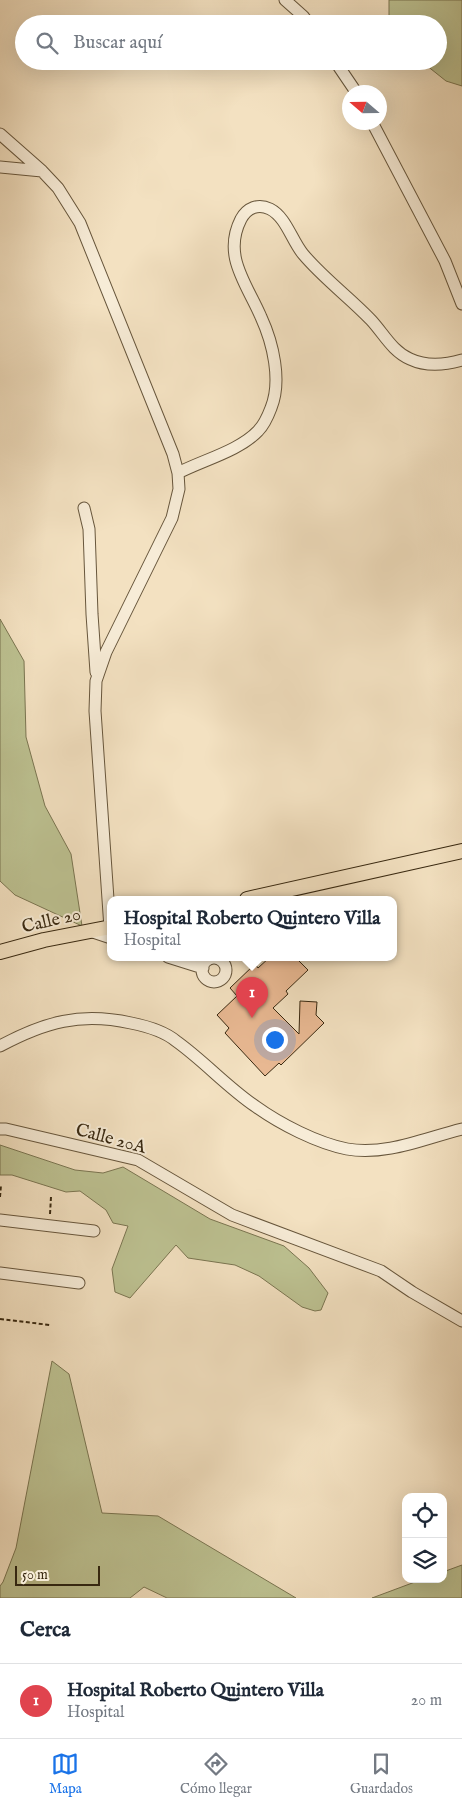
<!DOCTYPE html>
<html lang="es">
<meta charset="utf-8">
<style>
body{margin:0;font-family:"IM FELL English",serif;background:#f6f6f7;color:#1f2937}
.controls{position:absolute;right:15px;bottom:15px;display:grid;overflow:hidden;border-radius:10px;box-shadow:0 5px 20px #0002}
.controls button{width:45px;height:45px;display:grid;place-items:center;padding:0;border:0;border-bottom:1px solid #e0e1e3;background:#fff;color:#1f2937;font:25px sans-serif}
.compass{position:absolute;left:342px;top:85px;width:45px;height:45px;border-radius:50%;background:#fff;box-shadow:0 5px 20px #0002;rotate:290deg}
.scale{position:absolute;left:15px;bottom:12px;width:85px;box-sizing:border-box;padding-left:5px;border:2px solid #382810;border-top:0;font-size:14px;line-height:18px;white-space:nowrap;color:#382810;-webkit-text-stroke:4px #f7ecd7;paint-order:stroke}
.you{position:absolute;left:274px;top:1039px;width:18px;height:18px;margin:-12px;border:4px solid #fff;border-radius:50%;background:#1a73e8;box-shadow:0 0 0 8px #1a73e833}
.badge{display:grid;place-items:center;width:32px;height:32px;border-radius:50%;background:#1a73e8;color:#fff;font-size:16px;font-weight:700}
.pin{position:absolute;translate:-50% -41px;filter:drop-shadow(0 1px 2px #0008)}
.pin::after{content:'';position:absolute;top:26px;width:18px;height:15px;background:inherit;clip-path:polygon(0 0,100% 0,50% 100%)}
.popup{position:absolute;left:107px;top:896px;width:290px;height:65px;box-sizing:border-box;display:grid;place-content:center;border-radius:10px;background:#fff;filter:drop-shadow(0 1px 4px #0005);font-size:16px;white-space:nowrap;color:#747a83}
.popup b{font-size:19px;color:#1f2937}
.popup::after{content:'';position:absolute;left:50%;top:100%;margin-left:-10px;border:10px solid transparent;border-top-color:#fff}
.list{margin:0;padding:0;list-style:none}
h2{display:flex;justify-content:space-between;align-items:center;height:65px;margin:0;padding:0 20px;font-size:21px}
h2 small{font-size:16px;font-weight:400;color:#747a83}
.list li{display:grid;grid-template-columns:32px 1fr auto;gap:15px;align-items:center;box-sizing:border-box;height:75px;padding:0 20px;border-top:1px solid #e0e1e3}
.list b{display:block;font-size:19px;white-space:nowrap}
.list p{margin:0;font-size:16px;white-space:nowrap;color:#747a83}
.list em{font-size:16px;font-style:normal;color:#747a83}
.icon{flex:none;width:28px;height:28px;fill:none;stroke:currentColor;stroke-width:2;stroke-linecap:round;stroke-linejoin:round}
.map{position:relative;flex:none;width:462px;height:1598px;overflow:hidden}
.search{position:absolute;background:#fff;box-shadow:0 5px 20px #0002;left:15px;right:15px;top:15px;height:55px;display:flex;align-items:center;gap:12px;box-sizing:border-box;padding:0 18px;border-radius:28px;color:#747a83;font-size:19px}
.sheet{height:140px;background:#fff}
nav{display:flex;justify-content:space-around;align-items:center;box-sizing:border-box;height:70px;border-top:1px solid #e0e1e3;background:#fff;font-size:14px;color:#747a83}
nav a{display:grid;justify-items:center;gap:2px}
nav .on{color:#1a73e8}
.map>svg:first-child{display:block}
.green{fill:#bdc292;stroke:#7a7551}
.building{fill:#e8b892;stroke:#382810}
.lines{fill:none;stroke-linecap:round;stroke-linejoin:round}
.minor-casing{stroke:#67563c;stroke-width:13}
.major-casing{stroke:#382810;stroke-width:16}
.path{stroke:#382810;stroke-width:2;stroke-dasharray:4 2.5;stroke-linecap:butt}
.minor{stroke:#f7ecd7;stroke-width:11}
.major{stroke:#f3e1c1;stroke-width:14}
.labels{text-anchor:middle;stroke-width:4;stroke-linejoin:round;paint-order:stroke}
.street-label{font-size:18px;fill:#382810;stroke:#f7ecd7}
</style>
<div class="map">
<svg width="462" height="1598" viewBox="0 0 462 1598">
<rect width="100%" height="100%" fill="#f3e1c1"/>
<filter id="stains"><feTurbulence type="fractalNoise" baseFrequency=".004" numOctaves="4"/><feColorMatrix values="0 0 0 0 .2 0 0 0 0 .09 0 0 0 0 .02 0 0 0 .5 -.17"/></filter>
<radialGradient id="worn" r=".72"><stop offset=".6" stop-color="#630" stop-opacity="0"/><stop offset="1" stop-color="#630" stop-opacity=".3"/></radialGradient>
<path class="green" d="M389,0H462V86L446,81L421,61H438V24H389Z
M0,619L24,661L26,737L45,806L71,854L82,926L15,895L0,881Z
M0,1145L75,1170L103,1173L123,1167L210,1219L284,1246L309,1268L328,1293L321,1310L315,1311L302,1307L259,1276L235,1265L188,1258L176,1245L130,1298L115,1292L112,1269L128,1226L113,1223L106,1210L80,1191L66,1192L12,1175H0Z
M52,1361L69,1374L102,1513L158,1516L296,1598H167L144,1587L130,1598H0V1586L3,1582L16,1548Z
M462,1565V1598H372L423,1579H443V1572Z"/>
<path class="building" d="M270,957H295L308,970L286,991L288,994L273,1008L299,1034L300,1001L317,1002L316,1015L324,1023L281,1065L279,1063L265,1076L225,1033L229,1028L217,1015L237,996L230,988L255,964L258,968Z"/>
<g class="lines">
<g class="minor-casing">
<path id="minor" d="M285,0L303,16L309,24
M335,61L356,92
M372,122L445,261L462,304
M0,134L42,171L58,188L80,223L173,454L178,473L179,489L172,518L106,652L96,681L95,711L110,928
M0,167L42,171
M178,473C203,460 239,451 258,431C264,425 268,416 271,408C282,381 273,343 261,317C247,284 222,256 241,219C247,208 258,203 270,209C286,217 292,241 303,254C323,278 349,297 371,320C384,334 392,351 410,359C427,367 445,365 462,360
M84,508L89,529L92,614L96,672
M90,931L111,938
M168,957L203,968
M202 970a12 12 0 1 1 24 0a12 12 0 1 1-24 0Z
M0,1046C45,1022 80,1012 131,1023C146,1026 164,1031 176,1041C204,1061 227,1087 255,1106C280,1124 317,1143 347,1149C386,1156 425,1138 462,1129
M0,1129H6L138,1160L232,1215L381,1271L412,1292L462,1321
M0,1220L94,1231
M0,1273L79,1283"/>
</g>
<g class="major-casing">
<path id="major" d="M247,899L462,851
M0,952L44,940L111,927"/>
</g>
<path class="path" d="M0,1197L1,1185
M50,1214L51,1197
M0,1319L50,1325"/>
<use href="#minor" class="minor"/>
<use href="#major" class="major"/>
</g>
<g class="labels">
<g class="street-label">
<text transform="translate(51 920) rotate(-13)" y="6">Calle 20</text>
<text transform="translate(111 1138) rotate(15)" y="6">Calle 20A</text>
</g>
</g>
<rect width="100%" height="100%" filter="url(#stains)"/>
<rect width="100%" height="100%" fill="url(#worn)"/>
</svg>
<div class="controls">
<button><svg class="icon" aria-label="locate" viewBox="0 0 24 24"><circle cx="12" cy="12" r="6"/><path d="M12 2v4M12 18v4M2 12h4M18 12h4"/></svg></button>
<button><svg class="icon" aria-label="layers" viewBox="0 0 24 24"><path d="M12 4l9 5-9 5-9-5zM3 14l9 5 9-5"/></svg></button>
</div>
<svg class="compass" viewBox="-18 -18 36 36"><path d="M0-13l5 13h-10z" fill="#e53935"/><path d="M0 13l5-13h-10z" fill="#747a83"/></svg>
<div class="scale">50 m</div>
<div class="you"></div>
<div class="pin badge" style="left:252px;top:1018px;background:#e0444e">1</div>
<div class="popup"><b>Hospital Roberto Quintero Villa</b>Hospital</div>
<div class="search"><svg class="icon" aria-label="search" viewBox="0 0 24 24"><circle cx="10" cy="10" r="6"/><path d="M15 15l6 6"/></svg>Buscar aquí</div>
</div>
<section class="sheet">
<h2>Cerca<small></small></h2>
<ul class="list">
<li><span class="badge" style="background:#e0444e">1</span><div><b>Hospital Roberto Quintero Villa</b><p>Hospital</p></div><em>20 m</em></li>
</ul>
</section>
<nav>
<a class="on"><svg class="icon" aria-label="map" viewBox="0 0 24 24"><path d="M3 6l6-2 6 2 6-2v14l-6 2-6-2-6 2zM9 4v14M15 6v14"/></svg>Mapa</a>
<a><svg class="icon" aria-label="directions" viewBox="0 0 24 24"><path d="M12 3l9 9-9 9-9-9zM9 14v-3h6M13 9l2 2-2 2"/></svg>Cómo llegar</a>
<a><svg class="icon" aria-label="saved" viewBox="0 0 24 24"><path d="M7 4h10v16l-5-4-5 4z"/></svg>Guardados</a>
</nav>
